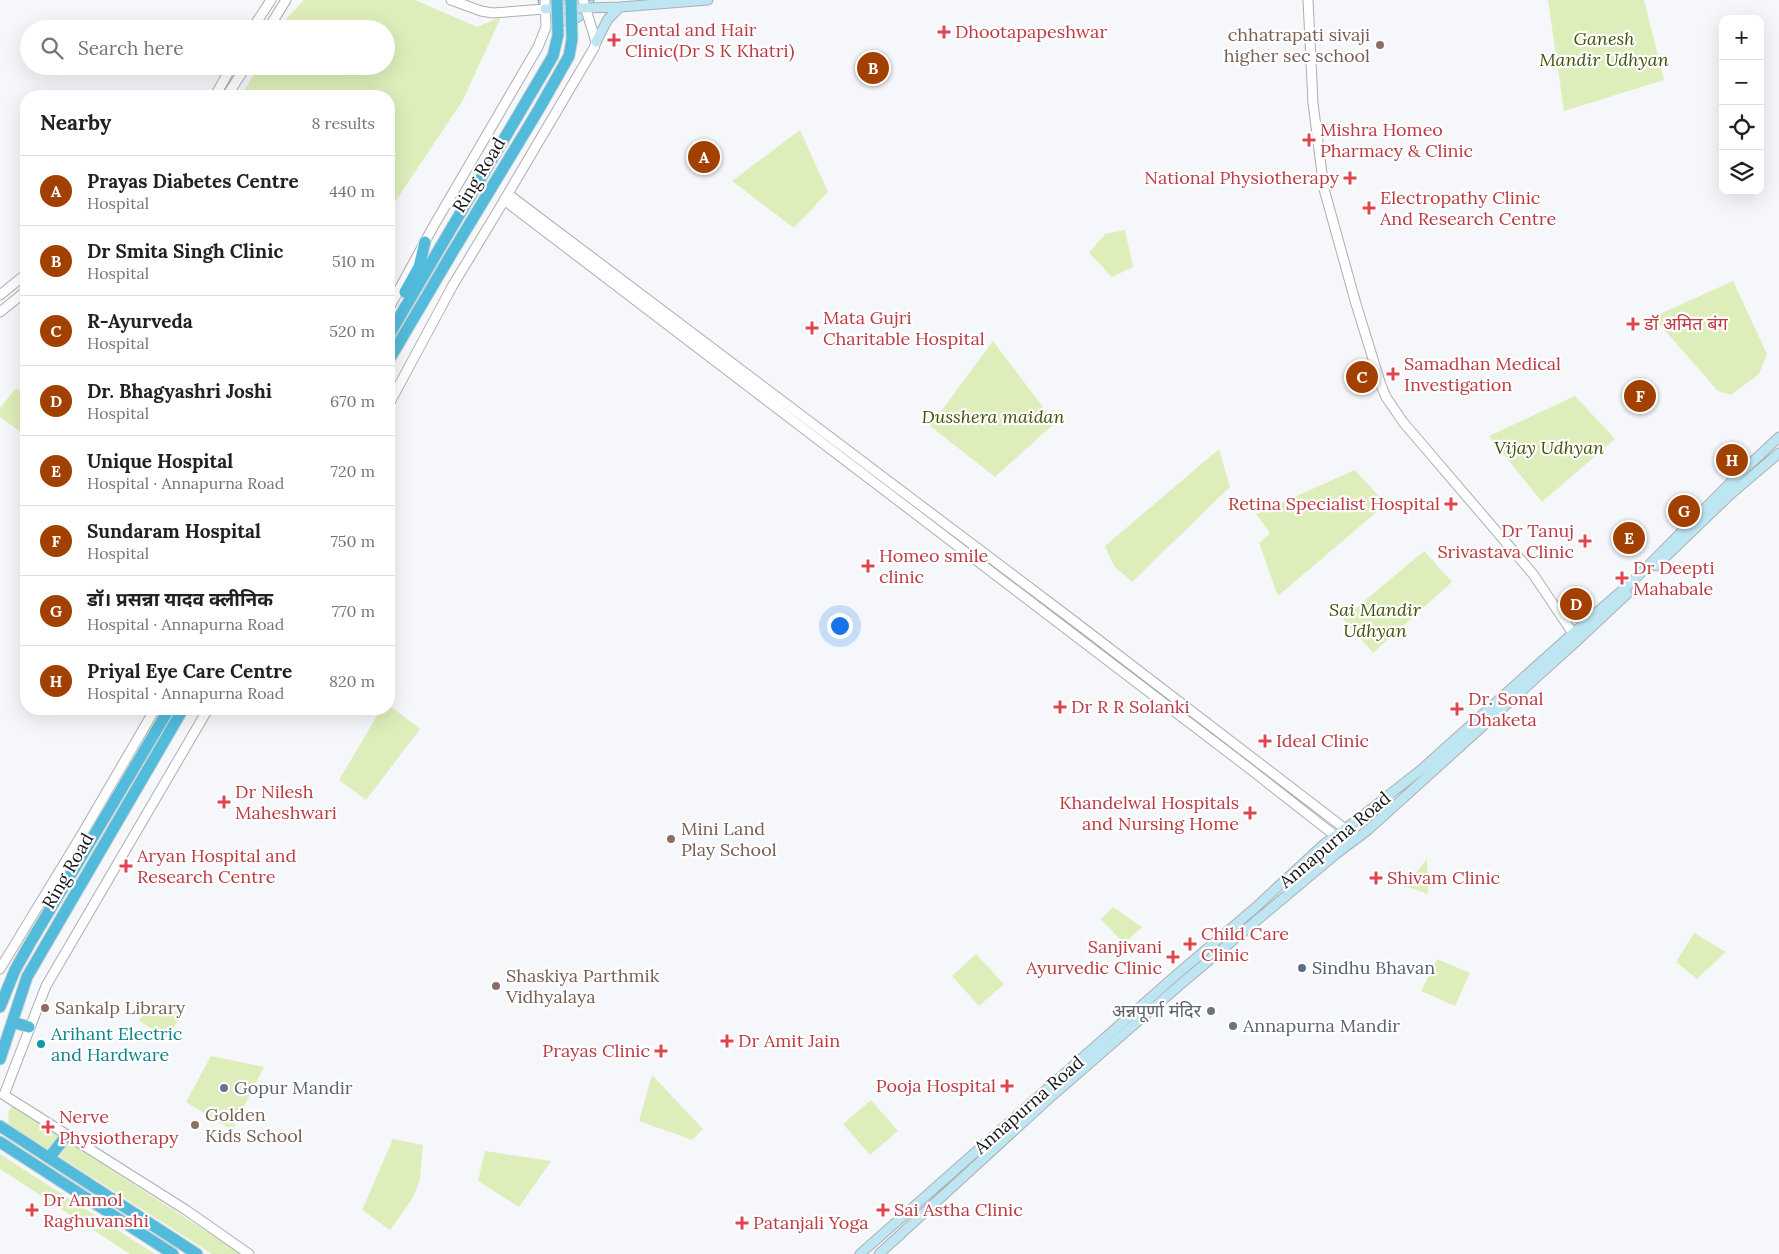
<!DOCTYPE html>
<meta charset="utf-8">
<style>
body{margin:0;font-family:Lora,"Noto Sans Devanagari",serif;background:#f2f2f2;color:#202124}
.controls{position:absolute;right:15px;top:15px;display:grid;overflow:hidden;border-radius:10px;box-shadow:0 5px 20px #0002}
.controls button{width:45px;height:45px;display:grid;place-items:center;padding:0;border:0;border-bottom:1px solid #e0e0e0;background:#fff;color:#202124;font:25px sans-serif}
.you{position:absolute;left:839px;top:625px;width:18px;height:18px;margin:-12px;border:4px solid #fff;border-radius:50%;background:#1a73e8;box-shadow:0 0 0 8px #1a73e833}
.badge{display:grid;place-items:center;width:32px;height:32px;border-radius:50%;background:#a24000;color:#fff;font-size:16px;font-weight:700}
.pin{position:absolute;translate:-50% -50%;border:2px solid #fff;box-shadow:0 1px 5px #0006}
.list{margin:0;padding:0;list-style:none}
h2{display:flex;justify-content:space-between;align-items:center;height:65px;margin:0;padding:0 20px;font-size:21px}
h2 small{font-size:16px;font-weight:400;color:#757577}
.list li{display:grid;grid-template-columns:32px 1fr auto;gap:15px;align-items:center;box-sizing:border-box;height:70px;padding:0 20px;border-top:1px solid #e0e0e0}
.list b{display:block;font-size:19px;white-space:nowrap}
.list p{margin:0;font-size:16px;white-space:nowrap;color:#757577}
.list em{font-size:16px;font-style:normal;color:#757577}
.icon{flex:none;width:28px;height:28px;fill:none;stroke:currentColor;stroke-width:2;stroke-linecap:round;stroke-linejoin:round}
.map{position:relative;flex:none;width:1779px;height:1254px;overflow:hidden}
.search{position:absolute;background:#fff;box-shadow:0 5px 20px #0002;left:20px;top:20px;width:375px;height:55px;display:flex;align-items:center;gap:12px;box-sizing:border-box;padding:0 18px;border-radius:28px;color:#757577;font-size:19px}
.panel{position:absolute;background:#fff;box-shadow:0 5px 20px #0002;left:20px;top:90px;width:375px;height:625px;border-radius:20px}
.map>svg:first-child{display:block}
.green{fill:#ddeeba}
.water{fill:#a7ebf9;stroke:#7cabb6}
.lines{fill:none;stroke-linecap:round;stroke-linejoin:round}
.tertiary-casing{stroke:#adaeb2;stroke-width:11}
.secondary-casing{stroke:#adaeb2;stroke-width:11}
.trunk-casing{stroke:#d5d5d5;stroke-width:13}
.tertiary{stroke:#fff;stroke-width:9}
.secondary{stroke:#bee6f2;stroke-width:9}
.trunk{stroke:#52bbdb;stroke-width:11}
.trunk-bridge-casing{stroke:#d5d5d5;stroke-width:13;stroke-linecap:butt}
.trunk-bridge{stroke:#52bbdb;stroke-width:11}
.health-dot{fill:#e0444e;stroke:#fff;stroke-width:2}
.education-dot{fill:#8d6e63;stroke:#fff;stroke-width:2}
.service-dot{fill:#5c6f8a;stroke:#fff;stroke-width:2}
.worship-dot{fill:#6b7280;stroke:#fff;stroke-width:2}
.culture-dot{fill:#0f9aa8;stroke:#fff;stroke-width:2}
.labels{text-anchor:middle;stroke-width:4.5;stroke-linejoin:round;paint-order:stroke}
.health-label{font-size:18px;fill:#be3a42;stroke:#fff;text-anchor:start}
.education-label{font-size:18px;fill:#785e54;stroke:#fff;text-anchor:start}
.park-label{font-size:18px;font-style:italic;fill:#42530b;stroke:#fff}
.street-label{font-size:18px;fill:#161618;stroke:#fff}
.service-label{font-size:18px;fill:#4e5e75;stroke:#fff;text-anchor:start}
.worship-label{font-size:18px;fill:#5b616d;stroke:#fff;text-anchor:start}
.culture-label{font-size:18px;fill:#0d838f;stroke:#fff;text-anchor:start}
</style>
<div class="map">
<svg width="1779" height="1254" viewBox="0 0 1779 1254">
<rect width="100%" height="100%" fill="#f6f7fb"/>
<path class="green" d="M304,0H415L477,27L501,17L463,100L389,211V96H241L259,66H386V29H281L287,18Z
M1644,0L1664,80L1564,111L1548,0Z
M800,130L828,192L794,228L732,181Z
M1125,230L1133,267L1112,277L1089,253L1105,234Z
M1733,281L1767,354L1759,374L1731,395L1718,391L1653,317Z
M993,341L1055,423L995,477L930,426Z
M16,388L26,395V436L0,417V408Z
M1575,396L1615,439L1542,502L1489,436Z
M1219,449L1230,487L1132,582L1114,566L1105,546Z
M1355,470L1386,504L1278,596L1259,543L1270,533L1256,514Z
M1424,551L1452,582L1373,653L1343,619Z
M389,705L420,729L366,800L339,780L381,709H389Z
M1427,859L1428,894L1405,886Z
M1113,907L1142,927L1124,944L1101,919Z
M1694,933L1726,952L1697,979L1676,962Z
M976,954L1004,984L979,1006L952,976Z
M1437,959L1470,973L1455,1006L1421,991Z
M148,1006L182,1013L168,1038L139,1021Z
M211,1056L264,1067L232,1130L186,1102Z
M652,1075L703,1129L692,1140L639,1121Z
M871,1100L898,1131L870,1155L843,1124Z
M13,1106L241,1254H212L9,1124L8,1112Z
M393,1139L423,1145L420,1179L413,1198L390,1230L362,1210Z
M485,1151L551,1161L519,1207L478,1181Z
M0,1154L155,1254H130L0,1169Z"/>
<path class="water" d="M538,0H594C587,34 544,35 538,0Z"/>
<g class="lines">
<g class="tertiary-casing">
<path id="tertiary" d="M451,0L481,11L493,13L545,9
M1308,0L1313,103L1324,189L1356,304L1381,385L1386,397L1403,422L1533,574L1576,638
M252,29L271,0
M268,29L286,0
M215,96L232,66
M227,96L246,66
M508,194L1074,621L1357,838
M504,200L1250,769L1347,845
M0,295L26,274
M389,308L433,227L538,47L546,27L545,0
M0,312L26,291
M389,404L453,285L496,214L594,48L596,42L583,0
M208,709L46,986L4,1095L186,1210L249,1254
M0,969L82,834L155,709"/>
</g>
<g class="secondary-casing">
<path id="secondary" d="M545,9L620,7L708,0
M596,42L608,19L620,7
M1656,566L1732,493L1779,453
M860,1254L1175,976L1255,908L1323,845L1357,820L1422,769L1572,634L1632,582L1732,481L1779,437
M879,1254L1053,1095L1182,983L1336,854L1368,830L1578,640L1627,594"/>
</g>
<g class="trunk-casing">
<path id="trunk" d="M405,292L419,267L425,242
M389,335L441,246
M389,360L452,253
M0,1007L15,970L29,945L169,709
M12,1022L29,1027
M0,1059L27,977L183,709
M0,1126L197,1254
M0,1142L173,1254
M49,1158L67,1135"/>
</g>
<use href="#tertiary" class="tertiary"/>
<use href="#secondary" class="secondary"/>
<use href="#trunk" class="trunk"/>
<g class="trunk-bridge-casing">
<path id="trunk-bridge" d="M441,246L553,56L558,35L557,0
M452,253L539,109L569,56L572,39L571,0"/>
</g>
<use href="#trunk-bridge" class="trunk-bridge"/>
</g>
<g class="health-dot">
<path d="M941.5 24.5h5v5h5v5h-5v5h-5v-5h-5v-5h5z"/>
<path d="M611.5 32.5h5v5h5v5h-5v5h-5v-5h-5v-5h5z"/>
<path d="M1306.5 132.5h5v5h5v5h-5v5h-5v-5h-5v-5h5z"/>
<path d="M1347.5 170.5h5v5h5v5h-5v5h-5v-5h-5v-5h5z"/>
<path d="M1366.5 200.5h5v5h5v5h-5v5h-5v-5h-5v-5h5z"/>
<path d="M1630.5 316.5h5v5h5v5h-5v5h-5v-5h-5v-5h5z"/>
<path d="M809.5 320.5h5v5h5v5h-5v5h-5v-5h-5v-5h5z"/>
<path d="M1390.5 366.5h5v5h5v5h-5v5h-5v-5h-5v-5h5z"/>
<path d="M1448.5 496.5h5v5h5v5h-5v5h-5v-5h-5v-5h5z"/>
<path d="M1582.5 533.5h5v5h5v5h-5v5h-5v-5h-5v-5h5z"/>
<path d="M865.5 558.5h5v5h5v5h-5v5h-5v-5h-5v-5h5z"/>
<path d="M1619.5 570.5h5v5h5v5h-5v5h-5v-5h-5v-5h5z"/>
<path d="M1057.5 699.5h5v5h5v5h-5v5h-5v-5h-5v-5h5z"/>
<path d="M1454.5 701.5h5v5h5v5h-5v5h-5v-5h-5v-5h5z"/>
<path d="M1262.5 733.5h5v5h5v5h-5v5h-5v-5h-5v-5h5z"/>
<path d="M221.5 794.5h5v5h5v5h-5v5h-5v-5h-5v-5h5z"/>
<path d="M1247.5 805.5h5v5h5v5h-5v5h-5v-5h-5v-5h5z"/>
<path d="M123.5 858.5h5v5h5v5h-5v5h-5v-5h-5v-5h5z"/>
<path d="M1373.5 870.5h5v5h5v5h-5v5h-5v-5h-5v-5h5z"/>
<path d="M1187.5 936.5h5v5h5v5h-5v5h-5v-5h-5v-5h5z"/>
<path d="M1170.5 949.5h5v5h5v5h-5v5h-5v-5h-5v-5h5z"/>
<path d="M724.5 1033.5h5v5h5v5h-5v5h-5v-5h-5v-5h5z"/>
<path d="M658.5 1043.5h5v5h5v5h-5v5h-5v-5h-5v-5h5z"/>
<path d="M1004.5 1078.5h5v5h5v5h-5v5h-5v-5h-5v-5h5z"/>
<path d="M45.5 1119.5h5v5h5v5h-5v5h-5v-5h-5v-5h5z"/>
<path d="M29.5 1202.5h5v5h5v5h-5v5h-5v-5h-5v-5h5z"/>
<path d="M880.5 1202.5h5v5h5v5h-5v5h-5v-5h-5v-5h5z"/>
<path d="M739.5 1215.5h5v5h5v5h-5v5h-5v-5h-5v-5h5z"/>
</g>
<g class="education-dot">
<circle cx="1380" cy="45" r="5"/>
<circle cx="671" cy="839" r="5"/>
<circle cx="496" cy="986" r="5"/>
<circle cx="45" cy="1008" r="5"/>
<circle cx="195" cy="1125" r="5"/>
</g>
<circle class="service-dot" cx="1302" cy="968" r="5"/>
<g class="worship-dot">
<circle cx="1211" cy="1011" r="5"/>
<circle cx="1233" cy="1026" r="5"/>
<circle cx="224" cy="1088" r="5"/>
</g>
<circle class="culture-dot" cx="41" cy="1044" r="5"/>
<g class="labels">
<g class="health-label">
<text x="625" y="36">Dental and Hair<tspan x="625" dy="21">Clinic(Dr S K Khatri)</tspan></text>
<text x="955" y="38">Dhootapapeshwar</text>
<text x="1320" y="136">Mishra Homeo<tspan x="1320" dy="21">Pharmacy &amp; Clinic</tspan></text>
<text x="1339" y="184" text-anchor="end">National Physiotherapy</text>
<text x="1380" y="204">Electropathy Clinic<tspan x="1380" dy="21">And Research Centre</tspan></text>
<text x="823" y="324">Mata Gujri<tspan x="823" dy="21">Charitable Hospital</tspan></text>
<text x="1644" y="330">डॉ अमित बंग</text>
<text x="1404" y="370">Samadhan Medical<tspan x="1404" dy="21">Investigation</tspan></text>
<text x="1440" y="510" text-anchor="end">Retina Specialist Hospital</text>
<text x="1574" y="537" text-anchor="end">Dr Tanuj<tspan x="1574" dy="21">Srivastava Clinic</tspan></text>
<text x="879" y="562">Homeo smile<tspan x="879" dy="21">clinic</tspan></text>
<text x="1633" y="574">Dr Deepti<tspan x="1633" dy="21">Mahabale</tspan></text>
<text x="1468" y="705">Dr. Sonal<tspan x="1468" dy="21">Dhaketa</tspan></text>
<text x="1071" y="713">Dr R R Solanki</text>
<text x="1276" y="747">Ideal Clinic</text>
<text x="235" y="798">Dr Nilesh<tspan x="235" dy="21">Maheshwari</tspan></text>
<text x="1239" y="809" text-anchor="end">Khandelwal Hospitals<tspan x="1239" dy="21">and Nursing Home</tspan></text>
<text x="137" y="862">Aryan Hospital and<tspan x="137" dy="21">Research Centre</tspan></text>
<text x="1387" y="884">Shivam Clinic</text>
<text x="1201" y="940">Child Care<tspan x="1201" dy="21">Clinic</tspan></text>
<text x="1162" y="953" text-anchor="end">Sanjivani<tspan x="1162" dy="21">Ayurvedic Clinic</tspan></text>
<text x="738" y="1047">Dr Amit Jain</text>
<text x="650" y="1057" text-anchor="end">Prayas Clinic</text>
<text x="996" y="1092" text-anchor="end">Pooja Hospital</text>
<text x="59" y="1123">Nerve<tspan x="59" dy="21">Physiotherapy</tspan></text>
<text x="43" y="1206">Dr Anmol<tspan x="43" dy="21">Raghuvanshi</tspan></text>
<text x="894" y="1216">Sai Astha Clinic</text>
<text x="753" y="1229">Patanjali Yoga</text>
</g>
<g class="education-label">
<text x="1370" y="41" text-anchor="end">chhatrapati sivaji<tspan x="1370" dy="21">higher sec school</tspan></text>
<text x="681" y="835">Mini Land<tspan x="681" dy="21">Play School</tspan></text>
<text x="506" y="982">Shaskiya Parthmik<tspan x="506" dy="21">Vidhyalaya</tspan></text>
<text x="55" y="1014">Sankalp Library</text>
<text x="205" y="1121">Golden<tspan x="205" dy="21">Kids School</tspan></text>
</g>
<g class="park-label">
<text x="1604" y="45">Ganesh<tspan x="1604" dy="21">Mandir Udhyan</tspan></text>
<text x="993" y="423">Dusshera maidan</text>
<text x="1549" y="454">Vijay Udhyan</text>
<text x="1375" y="616">Sai Mandir<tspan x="1375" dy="21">Udhyan</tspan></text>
</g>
<g class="street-label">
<text transform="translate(479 175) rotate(-59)" y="6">Ring Road</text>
<text transform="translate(1335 840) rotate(-40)" y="6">Annapurna Road</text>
<text transform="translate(68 871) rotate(-60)" y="6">Ring Road</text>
<text transform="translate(1029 1105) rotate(-41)" y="6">Annapurna Road</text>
</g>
<g class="service-label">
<text x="1312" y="974">Sindhu Bhavan</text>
</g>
<g class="worship-label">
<text x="1201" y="1017" text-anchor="end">अन्नपूर्णा मंदिर</text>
<text x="1243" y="1032">Annapurna Mandir</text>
<text x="234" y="1094">Gopur Mandir</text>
</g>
<g class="culture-label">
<text x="51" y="1040">Arihant Electric<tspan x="51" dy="21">and Hardware</tspan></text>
</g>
</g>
</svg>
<div class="controls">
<button>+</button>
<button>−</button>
<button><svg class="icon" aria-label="locate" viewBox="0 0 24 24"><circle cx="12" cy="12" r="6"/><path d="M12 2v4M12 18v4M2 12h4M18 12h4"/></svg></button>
<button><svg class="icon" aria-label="layers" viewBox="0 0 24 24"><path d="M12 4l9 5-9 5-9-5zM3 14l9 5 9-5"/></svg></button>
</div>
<div class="you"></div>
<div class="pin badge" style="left:704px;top:157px">A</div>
<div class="pin badge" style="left:873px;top:68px">B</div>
<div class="pin badge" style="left:1362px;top:377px">C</div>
<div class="pin badge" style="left:1576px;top:604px">D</div>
<div class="pin badge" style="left:1629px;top:538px">E</div>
<div class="pin badge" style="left:1640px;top:396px">F</div>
<div class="pin badge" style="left:1684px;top:511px">G</div>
<div class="pin badge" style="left:1732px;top:460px">H</div>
<div class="search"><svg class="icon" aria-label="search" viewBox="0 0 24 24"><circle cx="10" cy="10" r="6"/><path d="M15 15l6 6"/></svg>Search here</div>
<section class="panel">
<h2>Nearby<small>8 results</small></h2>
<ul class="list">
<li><span class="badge">A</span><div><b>Prayas Diabetes Centre</b><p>Hospital</p></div><em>440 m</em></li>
<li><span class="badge">B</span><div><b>Dr Smita Singh Clinic</b><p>Hospital</p></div><em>510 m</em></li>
<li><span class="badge">C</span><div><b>R-Ayurveda</b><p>Hospital</p></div><em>520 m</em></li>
<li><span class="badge">D</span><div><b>Dr. Bhagyashri Joshi</b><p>Hospital</p></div><em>670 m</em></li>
<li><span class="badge">E</span><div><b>Unique Hospital</b><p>Hospital · Annapurna Road</p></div><em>720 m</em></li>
<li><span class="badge">F</span><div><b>Sundaram Hospital</b><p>Hospital</p></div><em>750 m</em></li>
<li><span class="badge">G</span><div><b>डॉ। प्रसन्ना यादव क्लीनिक</b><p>Hospital · Annapurna Road</p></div><em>770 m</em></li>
<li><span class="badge">H</span><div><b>Priyal Eye Care Centre</b><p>Hospital · Annapurna Road</p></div><em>820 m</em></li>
</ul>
</section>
</div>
